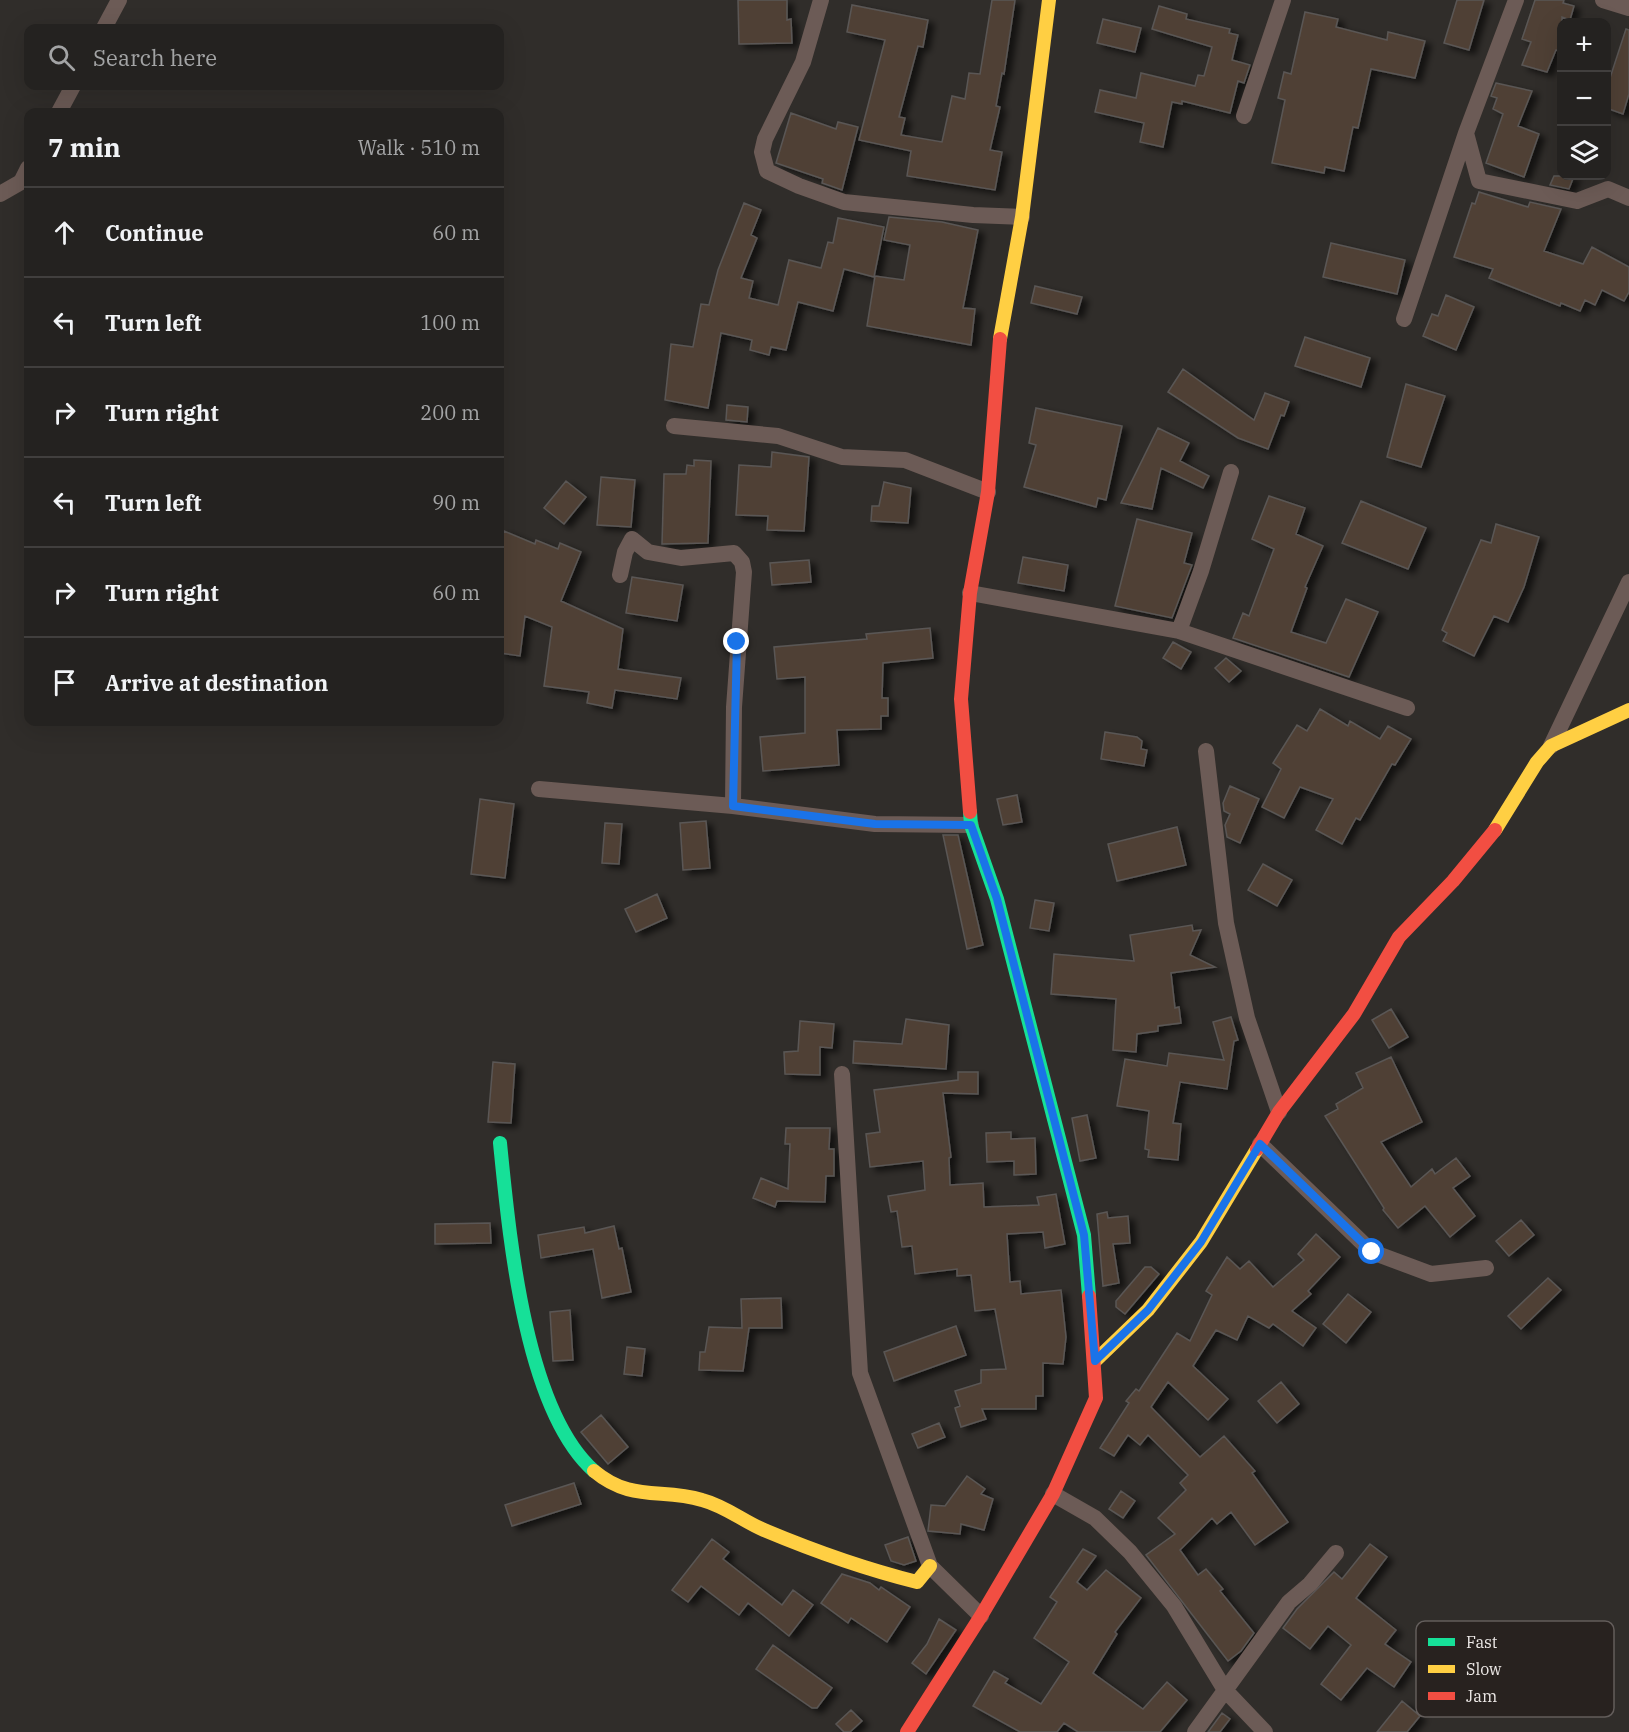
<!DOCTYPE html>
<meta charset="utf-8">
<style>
body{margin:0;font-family:"IBM Plex Serif",serif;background:#302f2d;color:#f1f3f6}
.controls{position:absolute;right:18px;top:18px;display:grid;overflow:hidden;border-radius:12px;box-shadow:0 6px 24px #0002}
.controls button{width:54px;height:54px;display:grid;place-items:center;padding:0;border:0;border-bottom:2px solid #413f3e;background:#242220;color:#f1f3f6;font:30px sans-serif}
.stop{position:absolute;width:18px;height:18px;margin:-14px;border:4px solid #1a73e8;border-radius:50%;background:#fff}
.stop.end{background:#1a73e8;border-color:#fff;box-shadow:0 2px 6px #0008}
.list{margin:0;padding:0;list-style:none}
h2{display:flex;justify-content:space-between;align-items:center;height:78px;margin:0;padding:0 24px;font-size:26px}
h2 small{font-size:20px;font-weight:400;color:#a3a4a5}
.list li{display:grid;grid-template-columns:39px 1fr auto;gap:18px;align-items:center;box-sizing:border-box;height:90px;padding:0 24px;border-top:2px solid #413f3e}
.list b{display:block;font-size:22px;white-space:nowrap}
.list em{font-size:20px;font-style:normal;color:#a3a4a5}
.icon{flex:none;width:33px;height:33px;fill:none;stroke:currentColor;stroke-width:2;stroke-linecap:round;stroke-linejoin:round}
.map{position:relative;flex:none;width:1629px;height:1732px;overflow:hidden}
.search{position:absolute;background:#242220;box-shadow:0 6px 24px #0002;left:24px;top:24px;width:480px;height:66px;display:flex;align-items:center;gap:15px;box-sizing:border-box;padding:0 21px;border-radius:12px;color:#a3a4a5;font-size:22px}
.panel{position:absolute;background:#242220;box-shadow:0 6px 24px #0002;left:24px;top:108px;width:480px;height:618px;border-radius:12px}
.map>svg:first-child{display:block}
.building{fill:#504136;stroke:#5a5755;stroke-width:1.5;filter:url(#shadow)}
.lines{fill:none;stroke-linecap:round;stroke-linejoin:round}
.street{stroke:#6c5b56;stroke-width:16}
.fast{stroke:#16e098;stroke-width:14}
.slow{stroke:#ffcf43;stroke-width:14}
.jam{stroke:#f24e42;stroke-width:14}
.route{stroke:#1a73e8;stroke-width:8}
.key{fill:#28221f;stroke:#635d5b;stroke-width:1.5}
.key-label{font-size:16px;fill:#ece8e6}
</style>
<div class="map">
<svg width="1629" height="1732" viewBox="0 0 1629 1732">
<defs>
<filter id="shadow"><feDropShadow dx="6" dy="4" stdDeviation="3" flood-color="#0009"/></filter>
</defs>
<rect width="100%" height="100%" fill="#302d2a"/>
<path class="building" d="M738,0H787V20L791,19L792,43L739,44Z
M992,0H1015L1004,74L1002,73L996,106L1000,107L990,150L1002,152L995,190L907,176L911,151L859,140L885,40L847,32L852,5L928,20L923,47L918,46L899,117L905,118L901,135L942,142L952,96L965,99L969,73L980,74Z
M1457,0H1484L1469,50L1444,43Z
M1535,0H1564L1563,3L1574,6L1570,20L1562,17V51L1556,50L1547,72L1522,65L1531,42L1522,39Z
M1159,6L1187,14L1186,19L1230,29L1229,33L1238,35L1232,60L1250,65L1244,83L1238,81L1230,113L1182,101V104L1172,102L1163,147L1140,142L1144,123L1095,112L1100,90L1136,98L1141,73L1195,86L1198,75L1204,76L1212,47L1152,29Z
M1305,12L1338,19L1336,27L1387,40L1388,32L1425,41L1415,78L1371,69L1358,128L1353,127L1344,171L1325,167L1324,173L1272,163L1285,100L1278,98L1284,72L1291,74Z
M1103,19L1141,28L1135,52L1097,43Z
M1626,29L1629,30V94L1623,114L1606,108V90Z
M1496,83L1532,91L1518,126L1539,134L1524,177L1486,163L1503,114L1493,109L1497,98L1491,96Z
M791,113L836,129L838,122L858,127L842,190L822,183L823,179L776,163Z
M1554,176H1574L1569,189L1550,185Z
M1479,192L1528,207L1530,202L1561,209L1544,251L1583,264L1592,247L1629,267V292L1624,301L1602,290L1595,305L1585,300L1580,311L1561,303L1560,306L1489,278L1493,269L1454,257L1472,203L1475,204Z
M744,203L761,210L751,235L757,238L741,278L753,281L749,298L778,305L789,260L821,268L828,242L833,243L838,218L884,227L874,277L844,269L833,311L798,302L786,350L771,347L769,355L750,350L752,340L721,333L708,408L665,400L671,344L693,347L701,304L709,305L718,270Z
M889,217L942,222L978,230L963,308L975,309L971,345L867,326L875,276L904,280L910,245L884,240Z
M1331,243L1405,260L1397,294L1323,277Z
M1035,286L1082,297L1077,314L1031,303Z
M1446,295L1474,307L1456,350L1423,336L1432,314L1438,316Z
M1305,337L1370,358L1361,387L1295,366Z
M1183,369L1254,420L1265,393L1289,402L1284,416L1281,415L1268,449L1238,438L1168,392Z
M1406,384L1445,396L1421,467L1387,457Z
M727,405L748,407L747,422L726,420Z
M1036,408L1122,426L1106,500L1098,498L1096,507L1024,487L1036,445L1029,443Z
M1158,428L1189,443L1180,461L1209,476L1203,488L1161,468L1152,509L1121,503Z
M772,452L809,457L804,531L767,530L768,516L736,515L739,465L771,467Z
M694,460L711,461L708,543L662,544L664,474H686L687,465L694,466Z
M601,477L635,480L631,527L597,525Z
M566,481L586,497L564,524L544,508Z
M884,482L911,488L908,523L871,521L872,506H879Z
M1269,496L1305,508L1296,534L1323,546L1305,587L1307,588L1291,632L1326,643L1346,599L1378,612L1349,677L1233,638L1243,613L1249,616L1274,549L1252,539Z
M1361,501L1426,528L1408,569L1342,543Z
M1137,519L1192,533L1184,563L1192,565L1172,618L1115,606Z
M1496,524L1539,537L1524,587L1508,622L1494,616L1474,656L1443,641L1447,633L1442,630L1481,540L1491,543Z
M504,531L535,544L536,540L558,549L560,543L581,552L561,601L623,629L618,669L681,678L677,699L615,690L612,708L587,703L589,692L544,686L552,627L525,616L520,656L500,653V541Z
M1023,557L1068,565L1064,591L1018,583Z
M809,560L811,582L772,585L770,563Z
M632,577L683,585L677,621L626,613Z
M930,628L933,658L883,663L882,698H888V716H881V729L837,730L839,765L763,771L760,737L805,733V677L777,679L774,647L867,639L866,634Z
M1173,642L1191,652L1181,669L1163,658Z
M1226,658L1241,671L1229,682L1215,668Z
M1320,709L1348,726L1350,721L1380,739L1388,726L1411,739L1395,765L1392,764L1360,820L1356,818L1342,844L1316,830L1333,799L1300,787L1284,818L1262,807L1281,769L1273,763L1297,725L1307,731Z
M1105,732L1137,737L1142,741L1141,749L1147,750L1144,766L1101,759Z
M1230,786L1259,799L1240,843L1227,837L1225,825L1230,814L1224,811L1223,803Z
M1017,795L1022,822L1003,825L997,799Z
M480,799L514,804L505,878L471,874Z
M706,821L710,868L683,870L680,823Z
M605,823L622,824L619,864L602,863Z
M1177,827L1186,865L1117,881L1108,844Z
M943,835H958L983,945L967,949Z
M1263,864L1292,880L1277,906L1248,890Z
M657,894L667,918L636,932L625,909Z
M1035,900L1054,903L1049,931L1030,928Z
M1192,925L1193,931L1201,930L1190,955L1215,967L1171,973L1175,1008L1179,1007L1181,1023L1158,1026V1031L1137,1034L1136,1052L1113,1050L1116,999L1051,994L1054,954L1134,961L1130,935Z
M1391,1009L1408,1037L1389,1048L1372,1020Z
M1231,1017L1238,1040L1234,1041L1227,1089L1180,1082L1173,1123L1181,1124L1178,1160L1148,1157L1149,1150L1145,1149L1149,1111L1117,1106L1125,1059L1167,1066L1169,1053L1224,1060L1213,1022Z
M906,1019L949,1025L946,1069L853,1063L854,1041L902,1044Z
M800,1021L834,1024L832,1048L820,1047V1075L785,1074L784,1052L798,1051Z
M1391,1057L1422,1122L1381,1142L1411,1187L1432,1169L1435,1174L1456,1158L1470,1176L1453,1188L1475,1216L1450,1237L1425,1206L1398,1228L1383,1210L1384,1208L1325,1116L1338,1109L1336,1104L1363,1088L1356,1073Z
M493,1062L515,1064L511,1123L488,1122Z
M958,1072H978V1094L943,1093L951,1157L949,1158L950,1185L983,1183L984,1207L1039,1205L1037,1197L1056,1194L1065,1244L1045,1248L1043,1232L1007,1234L1010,1282L1020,1281L1021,1294L1061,1290L1066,1337L1063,1364L1043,1363V1396H1036V1409H982L986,1419L961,1427L955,1408L960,1406L955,1391L981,1383V1370L1006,1369L995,1309L975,1311L971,1275L957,1276V1269L915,1274L912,1246L902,1247L897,1211L891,1212L888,1196L925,1190L923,1161L870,1167L866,1134L880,1132L874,1090L958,1080Z
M1087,1115L1096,1158L1080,1161L1072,1118Z
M786,1128H830L829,1149H834V1176H826L825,1202L777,1201L775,1207L753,1198L761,1178L788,1189L790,1144H785Z
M1011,1132V1139L1035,1138L1036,1174L1014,1175V1161L987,1162L986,1133Z
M1107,1212L1108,1218L1128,1216L1130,1243L1113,1244L1119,1283L1103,1286L1097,1214Z
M1521,1220L1534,1235L1509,1256L1496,1241Z
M490,1223L491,1243L435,1244V1224Z
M614,1226L619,1249L622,1248L631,1292L602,1298L593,1249L541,1258L538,1235L584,1227L585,1233Z
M1316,1234L1340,1257L1308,1291L1311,1294L1292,1311L1316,1328L1303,1346L1273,1324L1269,1328L1248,1316L1237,1340L1216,1330L1193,1366L1228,1399L1208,1420L1168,1382L1151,1407L1200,1457L1224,1436L1255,1471L1252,1473L1288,1522L1255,1545L1231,1512L1217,1524L1212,1518L1180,1550L1198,1575L1206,1569L1223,1589L1220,1591L1254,1633L1241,1651L1228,1661L1146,1555L1175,1534L1158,1518L1186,1490L1180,1483L1188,1475L1148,1435L1140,1445L1128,1435L1114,1456L1100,1448L1129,1403L1126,1401L1136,1389L1139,1391L1177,1333L1190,1341L1212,1295L1206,1291L1227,1257L1240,1269L1249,1261L1273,1287L1304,1260L1298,1254Z
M1145,1267H1151L1159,1274L1125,1314L1116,1307V1301Z
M1548,1278L1561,1290L1521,1329L1508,1316Z
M1348,1294L1371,1312L1346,1343L1323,1324Z
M781,1298L782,1328H749L743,1371L699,1370L700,1352H705L709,1327L742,1328L741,1299Z
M570,1310L573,1360L553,1361L550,1312Z
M956,1326L966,1355L894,1381L884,1352Z
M627,1347L645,1349L642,1376L624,1374Z
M1281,1382L1299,1404L1277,1423L1258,1401Z
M601,1415L628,1447L608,1464L581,1432Z
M939,1423L945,1437L918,1448L912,1434Z
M967,1476L985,1489L981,1494L993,1499L984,1530L961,1524L960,1534L928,1531L931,1505L945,1506Z
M574,1483L581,1504L512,1526L505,1505Z
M1121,1491L1135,1501L1123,1518L1109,1509Z
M908,1537L916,1561L904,1565L891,1561L885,1545Z
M712,1539L729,1552L723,1559L782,1605L793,1590L813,1605L789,1636L748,1603L739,1615L701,1586L688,1602L672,1590Z
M1370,1544L1387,1557L1356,1598L1396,1630L1385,1644L1411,1662L1394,1687L1367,1668L1341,1700L1321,1684L1351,1645L1328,1626L1310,1649L1283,1628L1297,1609L1334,1572L1342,1579Z
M1083,1549L1096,1556L1077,1582L1087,1590L1106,1570L1141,1598L1115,1632L1117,1634L1093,1673L1143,1709L1167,1682L1187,1700L1160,1732H1078L1064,1723L1057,1732H1020L973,1706L994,1671L1008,1679L1005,1683L1041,1704L1069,1662L1034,1638L1057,1602L1050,1597Z
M842,1574L870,1583L879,1590L881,1587L910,1607L887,1642L851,1618L848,1623L821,1603Z
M939,1619L956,1630L926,1674L912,1663L927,1644Z
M773,1645L832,1688L817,1708H812L756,1669Z
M1402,1701L1420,1716L1407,1732H1377Z
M851,1710L862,1721L850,1732H844L836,1724Z
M1222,1713L1230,1719L1220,1732H1208Z"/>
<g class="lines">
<path class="street" d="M821,0L803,62L765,139L762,152L767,171L799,186L844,202L973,215L1022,217
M1603,0L1629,8
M104,28L119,0
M59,112L73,86
M1244,116L1283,0
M1466,133L1479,181L1577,201L1608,189L1629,198
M0,194L21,182L28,168
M1404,319L1466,133L1516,0
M674,426L778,436L842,457L905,460L988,492
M620,575L625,552L632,539L648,552L681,558L734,553L742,562L744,572L734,707L733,806
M970,593L1179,631L1407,708
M1179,631L1201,571L1231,472
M1551,746L1629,582
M1206,751L1226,923L1247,1018L1279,1112
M539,789L733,806L875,824L971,825
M842,1074L860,1373L930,1566L981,1616
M1260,1144L1372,1252L1431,1274L1486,1268
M1053,1494L1095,1518L1130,1552L1174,1606L1225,1690L1265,1732
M1195,1732L1289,1602L1310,1584L1336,1553"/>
<path class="fast" d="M970,812L971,825L997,899L1084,1235L1089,1296
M500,1143C509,1232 524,1409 594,1471"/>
<path class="slow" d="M1000,339L1022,217L1049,0
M1495,830L1537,762L1551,746L1629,710
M1095,1361L1148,1310L1201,1242L1257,1149
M594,1471C631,1502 661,1488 702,1500C725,1506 743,1521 764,1530C814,1551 865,1569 917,1582L930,1566"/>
<path class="jam" d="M970,812L961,699L970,593L988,492L1000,339
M1257,1149L1279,1112L1354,1014L1399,937L1453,881L1495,830
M907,1732L981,1616L1053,1494L1096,1398L1089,1296"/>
</g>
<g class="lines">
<path class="route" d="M737,642L733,806L875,824L971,825L997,899L1084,1235L1095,1361L1148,1310L1201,1242L1260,1144L1372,1252"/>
</g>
<rect x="1416" y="1621" width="198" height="96" rx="9" class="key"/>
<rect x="1428" y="1638" width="27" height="8" fill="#16e098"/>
<rect x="1428" y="1665" width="27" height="8" fill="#ffcf43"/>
<rect x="1428" y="1692" width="27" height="8" fill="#f24e42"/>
<g class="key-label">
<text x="1466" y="1648">Fast</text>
<text x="1466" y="1675">Slow</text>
<text x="1466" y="1702">Jam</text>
</g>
</svg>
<div class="controls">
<button>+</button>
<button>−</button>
<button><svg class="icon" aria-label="layers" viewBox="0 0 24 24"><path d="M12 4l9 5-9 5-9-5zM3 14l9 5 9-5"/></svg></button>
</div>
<div class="stop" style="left:1372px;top:1252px"></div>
<div class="stop end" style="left:737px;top:642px"></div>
<div class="search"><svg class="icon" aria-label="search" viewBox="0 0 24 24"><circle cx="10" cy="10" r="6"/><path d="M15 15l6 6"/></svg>Search here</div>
<section class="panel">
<h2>7 min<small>Walk · 510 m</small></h2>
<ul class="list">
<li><svg class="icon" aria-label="ahead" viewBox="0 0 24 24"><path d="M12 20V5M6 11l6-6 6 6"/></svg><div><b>Continue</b></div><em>60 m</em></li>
<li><svg class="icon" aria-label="left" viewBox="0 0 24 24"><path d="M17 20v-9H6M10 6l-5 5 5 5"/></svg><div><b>Turn left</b></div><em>100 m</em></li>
<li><svg class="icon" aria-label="right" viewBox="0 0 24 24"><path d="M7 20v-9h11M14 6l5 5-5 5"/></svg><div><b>Turn right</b></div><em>200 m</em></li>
<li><svg class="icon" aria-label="left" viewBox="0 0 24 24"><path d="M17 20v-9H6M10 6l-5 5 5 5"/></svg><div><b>Turn left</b></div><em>90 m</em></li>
<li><svg class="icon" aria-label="right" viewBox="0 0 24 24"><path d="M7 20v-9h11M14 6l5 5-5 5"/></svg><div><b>Turn right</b></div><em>60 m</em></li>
<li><svg class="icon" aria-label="arrive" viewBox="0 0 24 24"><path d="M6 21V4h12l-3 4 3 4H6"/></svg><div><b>Arrive at destination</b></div></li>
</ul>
</section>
</div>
